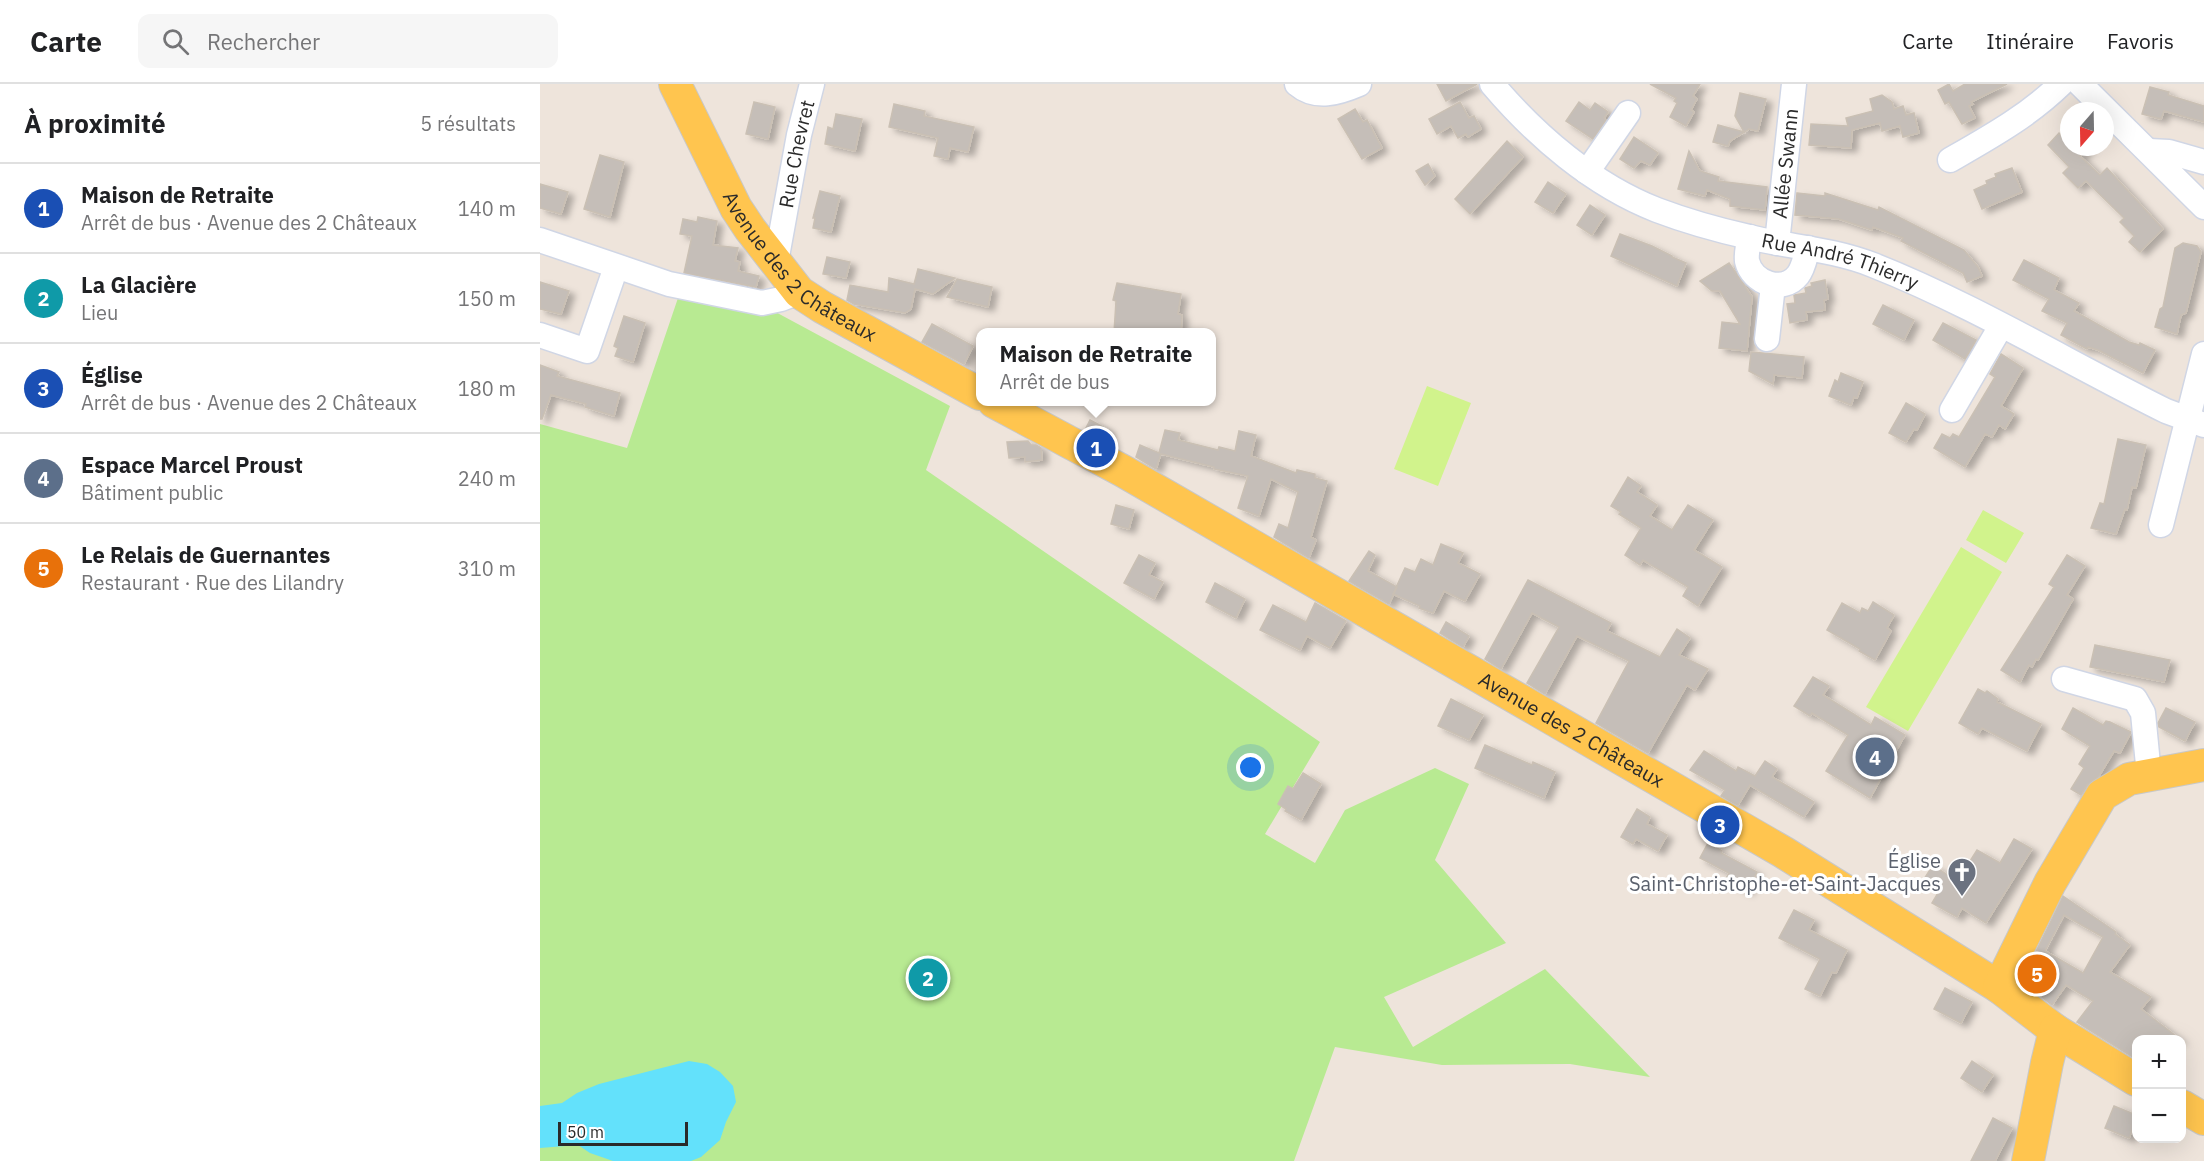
<!DOCTYPE html>
<html lang="fr">
<meta charset="utf-8">
<style>
body{margin:0;font-family:"IBM Plex Sans",sans-serif;background:#f6f6f6;color:#202124}
.controls{position:absolute;right:18px;bottom:18px;display:grid;overflow:hidden;border-radius:12px;box-shadow:0 6px 24px #0002}
.controls button{width:54px;height:54px;display:grid;place-items:center;padding:0;border:0;border-bottom:2px solid #e0e0e0;background:#fff;color:#202124;font:30px sans-serif}
.compass{position:absolute;left:1520px;top:18px;width:54px;height:54px;border-radius:50%;background:#fff;box-shadow:0 6px 24px #0002;rotate:200deg}
.scale{position:absolute;left:18px;bottom:15px;width:130px;box-sizing:border-box;padding-left:6px;border:3px solid #2a2a2a;border-top:0;font-size:16px;line-height:21px;white-space:nowrap;color:#2a2a2a;-webkit-text-stroke:4px #fff;paint-order:stroke}
.you{position:absolute;left:711px;top:684px;width:21px;height:21px;margin:-15px;border:4px solid #fff;border-radius:50%;background:#1a73e8;box-shadow:0 0 0 9px #1a73e833}
.badge{display:grid;place-items:center;width:39px;height:39px;border-radius:50%;background:#7c3aed;color:#fff;font-size:20px;font-weight:700}
.pin{position:absolute;translate:-50% -50%;border:3px solid #fff;box-shadow:0 2px 6px #0006}
.popup{position:absolute;left:436px;top:244px;width:240px;height:78px;box-sizing:border-box;display:grid;place-content:center;border-radius:12px;background:#fff;filter:drop-shadow(0 2px 4px #0005);font-size:20px;white-space:nowrap;color:#757577}
.popup b{font-size:22px;color:#202124}
.popup::after{content:'';position:absolute;left:50%;top:100%;margin-left:-12px;border:12px solid transparent;border-top-color:#fff}
.list{margin:0;padding:0;list-style:none}
h2{display:flex;justify-content:space-between;align-items:center;height:78px;margin:0;padding:0 24px;font-size:26px}
h2 small{font-size:20px;font-weight:400;color:#757577}
.list li{display:grid;grid-template-columns:39px 1fr auto;gap:18px;align-items:center;box-sizing:border-box;height:90px;padding:0 24px;border-top:2px solid #e0e0e0}
.list b{display:block;font-size:22px;white-space:nowrap}
.list p{margin:0;font-size:20px;white-space:nowrap;color:#757577}
.list em{font-size:20px;font-style:normal;color:#757577}
.icon{flex:none;width:33px;height:33px;fill:none;stroke:currentColor;stroke-width:2;stroke-linecap:round;stroke-linejoin:round}
.map{position:relative;flex:none;width:1664px;height:1077px;overflow:hidden}
header{display:flex;align-items:center;gap:36px;box-sizing:border-box;height:84px;padding:0 30px;background:#fff;border-bottom:2px solid #e0e0e0}
header strong{font-size:28px}
nav{display:flex;gap:33px;margin-inline-start:auto;font-size:21px}
.search{width:420px;height:54px;background:#f6f6f6;display:flex;align-items:center;gap:15px;box-sizing:border-box;padding:0 21px;border-radius:12px;color:#757577;font-size:22px}
main{display:flex}
aside{flex:1;background:#fff}
.map>svg:first-child{display:block}
.green{fill:#b8ea92}
.pitch{fill:#d1f38c}
.water{fill:#63e1fb}
.building{fill:#c5beb8;stroke:#cac0b4;stroke-width:1.5;fill-rule:evenodd;filter:url(#shadow)}
.lines{fill:none;stroke-linecap:round;stroke-linejoin:round}
.minor-casing{stroke:#d0d6e5;stroke-width:27}
.major-casing{stroke:#c8c8c8;stroke-width:34}
.minor{stroke:#fff;stroke-width:24}
.major{stroke:#ffc54f;stroke-width:32}
.labels{text-anchor:middle;stroke-width:6;stroke-linejoin:round;paint-order:stroke}
.street-label{font-size:20px;fill:#2a2a2a;stroke:#fff}
.worship-label{font-size:20px;fill:#5b616d;stroke:#fff;text-anchor:end}
</style>
<header>
<strong>Carte</strong>
<div class="search"><svg class="icon" aria-label="search" viewBox="0 0 24 24"><circle cx="10" cy="10" r="6"/><path d="M15 15l6 6"/></svg>Rechercher</div>
<nav><a>Carte</a><a>Itinéraire</a><a>Favoris</a></nav>
</header>
<main>
<aside>
<h2>À proximité<small>5 résultats</small></h2>
<ul class="list">
<li><span class="badge" style="background:#1a4fb4">1</span><div><b>Maison de Retraite</b><p>Arrêt de bus · Avenue des 2 Châteaux</p></div><em>140 m</em></li>
<li><span class="badge" style="background:#0f9aa8">2</span><div><b>La Glacière</b><p>Lieu</p></div><em>150 m</em></li>
<li><span class="badge" style="background:#1a4fb4">3</span><div><b>Église</b><p>Arrêt de bus · Avenue des 2 Châteaux</p></div><em>180 m</em></li>
<li><span class="badge" style="background:#5c6f8a">4</span><div><b>Espace Marcel Proust</b><p>Bâtiment public</p></div><em>240 m</em></li>
<li><span class="badge" style="background:#e8710a">5</span><div><b>Le Relais de Guernantes</b><p>Restaurant · Rue des Lilandry</p></div><em>310 m</em></li>
</ul>
</aside>
<div class="map">
<svg width="1664" height="1077" viewBox="0 0 1664 1077">
<defs>
<filter id="shadow"><feDropShadow dx="6" dy="4" stdDeviation="3" flood-color="#0004"/></filter>
</defs>
<rect width="100%" height="100%" fill="#eee4db"/>
<path class="green" d="M138,214L230,225L410,322L386,386L780,658L725,750L775,779L805,726L895,684L929,700L895,776L966,859L844,913L873,963L1005,885L1110,993L1030,980L902,981L795,963L754,1077H0V340L87,364Z"/>
<path class="pitch" d="M887,302L931,319L898,402L854,385Z
M1443,426L1484,449L1466,479L1426,456Z
M1421,463L1462,488L1368,647L1326,623Z"/>
<path class="water" d="M149,977L167,980L180,988L193,1002L196,1018L186,1038L180,1056L161,1073L151,1077H73L50,1069L38,1061L0,1064V1022L22,1019L37,1009L59,1000Z"/>
<path class="building" d="M897,0H937L906,17Z
M1110,0H1160L1153,12L1157,15L1151,26L1154,28L1146,42L1130,33L1137,19L1134,17L1136,14Z
M1409,0L1413,7L1425,0H1467L1431,18L1433,20L1429,22L1435,34L1422,40L1409,18L1405,20L1398,6Z
M1610,3L1629,8L1628,11L1664,22V38L1624,27L1621,35L1602,30Z
M1200,9L1226,15L1218,47L1209,45L1190,57L1188,62L1173,58L1178,41L1204,48L1195,32Z
M1342,11L1352,18L1354,25L1363,22L1366,31L1374,29L1379,49L1363,53L1360,42L1342,47L1340,39L1312,46L1311,64L1269,61L1271,40L1308,42L1306,34L1333,27L1330,15Z
M214,18L235,23L228,55L206,50Z
M920,18L929,34L934,32L941,45L928,53L926,50L918,54L911,42L897,50L889,35Z
M1039,18L1050,26L1055,19L1068,28L1064,34L1066,36L1053,55L1026,37Z
M354,20L385,27L384,32L434,43L428,68L410,64L408,75L394,72L398,54L349,43Z
M815,25L823,38L827,36L842,64L822,75L798,35Z
M296,30L322,35L315,67L285,60L288,43L293,45Z
M1519,49L1529,59V63H1550L1540,72L1560,91L1567,84L1623,145L1600,168L1589,158L1594,152L1580,138L1584,134L1546,97L1538,104L1523,89L1529,83L1508,61Z
M1094,53L1118,69L1110,81L1101,77L1094,84L1080,75Z
M967,57L983,73L930,130L915,115Z
M1149,67L1160,87L1179,93L1178,97L1227,103L1225,126L1190,122V115L1167,106L1165,112L1138,105Z
M60,71L84,78L70,133L44,125Z
M888,80L895,92L885,101L876,87Z
M1472,84L1482,108L1442,125L1434,106L1447,100L1446,97L1456,93L1455,90Z
M1008,98L1026,110L1013,129L995,118Z
M0,100L28,108L21,130L0,124Z
M280,107L300,112L291,148L273,144L275,134H273Z
M1257,109L1285,112V109L1338,126L1339,123L1424,166L1438,183L1442,192L1427,198L1423,189L1361,157L1363,154L1333,143L1332,146L1299,135L1255,131Z
M1050,121L1065,131L1052,151L1037,141Z
M158,133L177,137L173,161L198,164L195,177L200,178L198,187L219,192L216,203L144,189L152,152L140,150L143,135L157,138Z
M1080,150L1112,162L1132,172V173L1146,179L1137,202L1071,172Z
M1643,159L1657,162L1661,168L1646,229L1641,231L1637,250L1615,243L1620,225L1623,223L1635,164Z
M287,173L310,178L306,194L283,190Z
M1484,176L1519,194L1514,206L1539,219L1534,227L1589,258L1599,261L1600,259L1615,266L1603,289L1558,266L1548,263L1547,265L1521,251L1527,239L1502,227L1509,215L1473,196Z
M1189,179L1212,213L1207,267L1179,264L1182,238L1200,240L1180,207H1172L1160,197Z
M378,185L415,194L393,210L375,205L371,225L365,229L314,220L307,216L310,201L348,208L349,194L374,200Z
M417,195L452,203L448,223L407,213Z
M1285,196L1288,215L1284,216L1285,226L1266,228L1267,236L1250,239L1247,220L1255,219L1254,211L1266,209L1265,204L1272,202L1271,199Z
M0,198L29,207L21,230L0,225Z
M577,199L641,210L638,230L642,231L641,249H574L576,217L573,216Z
M1343,221L1374,236L1364,256L1333,240Z
M84,232L105,239L93,278L75,272L78,264L74,262Z
M1403,239L1436,256L1425,275L1393,256Z
M392,240L433,262L424,280L382,258Z
M1211,268L1264,273L1262,294L1234,291L1233,300L1209,287Z
M1461,270L1483,284L1461,322L1474,330L1465,345L1459,341L1452,353L1445,350L1425,383L1394,364L1402,350L1410,354L1413,350L1419,353L1455,293L1450,290Z
M0,281L19,288L17,292L80,309L74,332L45,323L46,320L11,311L2,335H0Z
M1301,289L1323,298L1317,314L1314,313L1311,321L1289,312L1295,296L1298,298Z
M1366,319L1385,330L1377,346L1374,345L1366,358L1349,349Z
M550,336L569,346L564,356L545,346Z
M625,346L640,349L638,356L678,366L679,363L695,367L699,347L716,351L711,372L756,389L757,386L775,390V394L787,397L771,453L776,456L769,474L734,453L739,440L748,444L758,408L731,395L719,432L698,424L708,392L674,385V383L621,370L616,385L596,373L600,361L619,369Z
M1578,355L1606,361L1596,404L1592,403L1587,426L1585,425L1576,450L1551,444L1560,419L1564,420Z
M488,357L491,361H496L501,364L502,376L485,378V373L469,374L467,358Z
M1088,393L1101,402L1097,408L1117,421L1110,432L1132,446L1148,421L1173,436L1154,466L1182,483L1158,522L1143,512L1148,503L1103,476L1100,481L1085,471L1101,444L1079,430L1081,428L1071,422Z
M576,421L594,426L589,445L571,440Z
M901,460L923,469L918,479L940,490L925,517L904,507L893,529L879,524L880,522L853,510L865,484L875,488L881,475L893,481Z
M829,467L835,471L828,487L857,503L849,520L809,497Z
M599,471L615,479L609,491L623,498L614,515L584,499Z
M1527,471L1545,482L1527,511L1533,515L1498,576L1496,575L1492,583L1489,581L1480,598L1461,586L1514,503L1509,500Z
M988,496L1071,539L1067,547L1120,573L1137,545L1150,554L1139,571L1168,585L1155,606L1147,601L1108,669L1056,639L1089,577L1037,552L1005,610L987,599L1019,543L992,529L961,585L945,575Z
M675,499L705,515L696,534L666,518Z
M1333,518L1354,531L1347,544L1351,547L1335,576L1319,567L1320,565L1287,546L1302,519L1320,529L1322,524L1328,527Z
M775,519L806,537L790,564L767,552L760,566L720,546L733,521L766,538Z
M906,538L929,552L923,563L900,549Z
M1555,561L1630,576L1624,598L1550,583Z
M1273,593L1289,602L1283,611L1331,641L1335,633L1365,651L1330,714L1286,687L1308,651L1272,629L1270,632L1254,622Z
M1438,605L1445,609L1447,607L1458,615L1457,618L1501,640L1487,667L1442,644L1438,650L1419,639Z
M911,615L943,631L929,656L898,642Z
M1533,624L1563,641L1566,637L1570,638L1591,648L1580,669L1574,667L1559,692L1547,701L1541,711L1531,705L1544,684L1539,680L1550,662L1522,645Z
M1626,624L1655,638L1645,657L1619,643L1618,639Z
M945,661L992,681L993,678L1015,688L1004,714L935,684Z
M1164,667L1196,687L1198,683L1215,692L1225,677L1237,685L1232,693L1274,718L1264,733L1210,701L1198,721L1181,712L1185,706L1150,686Z
M763,689L781,700L761,736L745,727L746,725L738,720L748,702L753,705Z
M1097,725L1110,733L1107,740L1127,751L1118,767L1096,755L1093,760L1081,753Z
M1474,755L1492,765L1446,839L1422,824L1417,833L1392,819L1398,809L1391,800L1384,795L1393,781L1409,792L1416,780L1425,785L1437,766L1460,779Z
M1168,759L1182,767L1181,769L1217,788L1207,807L1185,796L1189,789L1160,774Z
M1523,812L1576,848L1575,850L1590,861L1570,888L1611,913L1601,925L1641,956H1596V975L1537,938L1553,917L1526,901L1512,921L1488,902L1485,894L1487,886ZM1524,831L1563,853L1543,889L1505,867Z
M1254,826L1274,836L1269,846L1307,866L1296,889L1292,888L1280,912L1265,905L1280,875L1239,854Z
M1405,904L1432,918L1421,939L1394,925Z
M1432,977L1453,991L1442,1008L1421,994Z
M1574,1022L1596,1031V1037L1589,1054L1565,1044Z
M1453,1034L1472,1044L1455,1077H1431Z"/>
<g class="lines">
<g class="minor-casing">
<g id="minor">
<path d="M757,0C776,16 798,9 819,0"/>
<path id="s1" d="M952,0C996,52 1053,101 1117,126C1146,137 1178,146 1209,153C1249,163 1293,165 1333,181C1432,220 1529,279 1626,327L1664,341"/>
<path d="M1540,0L1664,123"/>
<path d="M1609,67L1629,68L1664,78"/>
<path d="M1410,76C1450,53 1488,32 1521,0"/>
<path d="M1047,88L1088,29"/>
<path d="M1210,153C1208,161 1206,169 1207,177C1212,199 1243,210 1258,191C1264,183 1265,173 1268,164"/>
<path d="M0,156L129,200L222,219L241,215L259,208"/>
<path id="s2" d="M1237,159L1254,0"/>
<path id="s3" d="M236,178L259,51L272,0"/>
<path d="M0,251L47,267L76,183"/>
<path d="M1227,255L1233,201"/>
<path d="M1412,326L1461,242"/>
<path d="M1621,441L1664,270"/>
<path d="M1524,595L1595,615L1603,629L1609,691"/>
</g>
</g>
<g class="major-casing">
<g id="major">
<path id="s4" d="M135,0L196,124L210,145L259,208L282,223L440,310"/>
<path id="s5" d="M454,318L583,387L1243,768L1459,903L1515,946L1596,996"/>
<path d="M1459,903L1510,799L1562,711L1589,695L1664,681"/>
<path d="M1642,1022L1664,1035"/>
<path d="M1488,1077L1507,979L1515,946"/>
</g>
</g>
<use href="#minor" class="minor"/>
<use href="#major" class="major"/>
</g>
<defs>
<g id="church-pin" transform="scale(1.5)"><path d="M0 17L-7.5 6A9.5 9.5 0 1 1 7.5 6Z" fill="#6b7280" stroke="#fff"/><path d="M-1.2-6h2.4v3.5h3.3v2.4h-3.3V6h-2.4V-.1h-3.3v-2.4h3.3Z" fill="#fff"/></g>
</defs>
<g fill-rule="evenodd">
<use href="#church-pin" x="1422" y="788"/>
</g>
<g class="labels">
<g class="street-label">
<text dy="7" stroke="none"><textPath href="#s3" startOffset="110">Rue Chevret</textPath></text>
<text dy="7" stroke="none"><textPath href="#s2" startOffset="80">Allée Swann</textPath></text>
<text dy="7" stroke="none"><textPath href="#s4" startOffset="226">Avenue des 2 Châteaux</textPath></text>
<text dy="7" stroke="none"><textPath href="#s1" startOffset="400">Rue André Thierry</textPath></text>
<text dy="7" stroke="none"><textPath href="#s5" startOffset="664">Avenue des 2 Châteaux</textPath></text>
</g>
<g class="worship-label">
<text x="1401" y="784">Église<tspan x="1401" dy="23">Saint-Christophe-et-Saint-Jacques</tspan></text>
</g>
</g>
</svg>
<div class="controls">
<button>+</button>
<button>−</button>
</div>
<svg class="compass" viewBox="-18 -18 36 36"><path d="M0-13l5 13h-10z" fill="#e53935"/><path d="M0 13l5-13h-10z" fill="#757577"/></svg>
<div class="scale">50 m</div>
<div class="you"></div>
<div class="pin badge" style="left:556px;top:364px;background:#1a4fb4">1</div>
<div class="popup"><b>Maison de Retraite</b>Arrêt de bus</div>
<div class="pin badge" style="left:388px;top:894px;background:#0f9aa8">2</div>
<div class="pin badge" style="left:1180px;top:741px;background:#1a4fb4">3</div>
<div class="pin badge" style="left:1335px;top:673px;background:#5c6f8a">4</div>
<div class="pin badge" style="left:1497px;top:890px;background:#e8710a">5</div>
</div>
</main>
